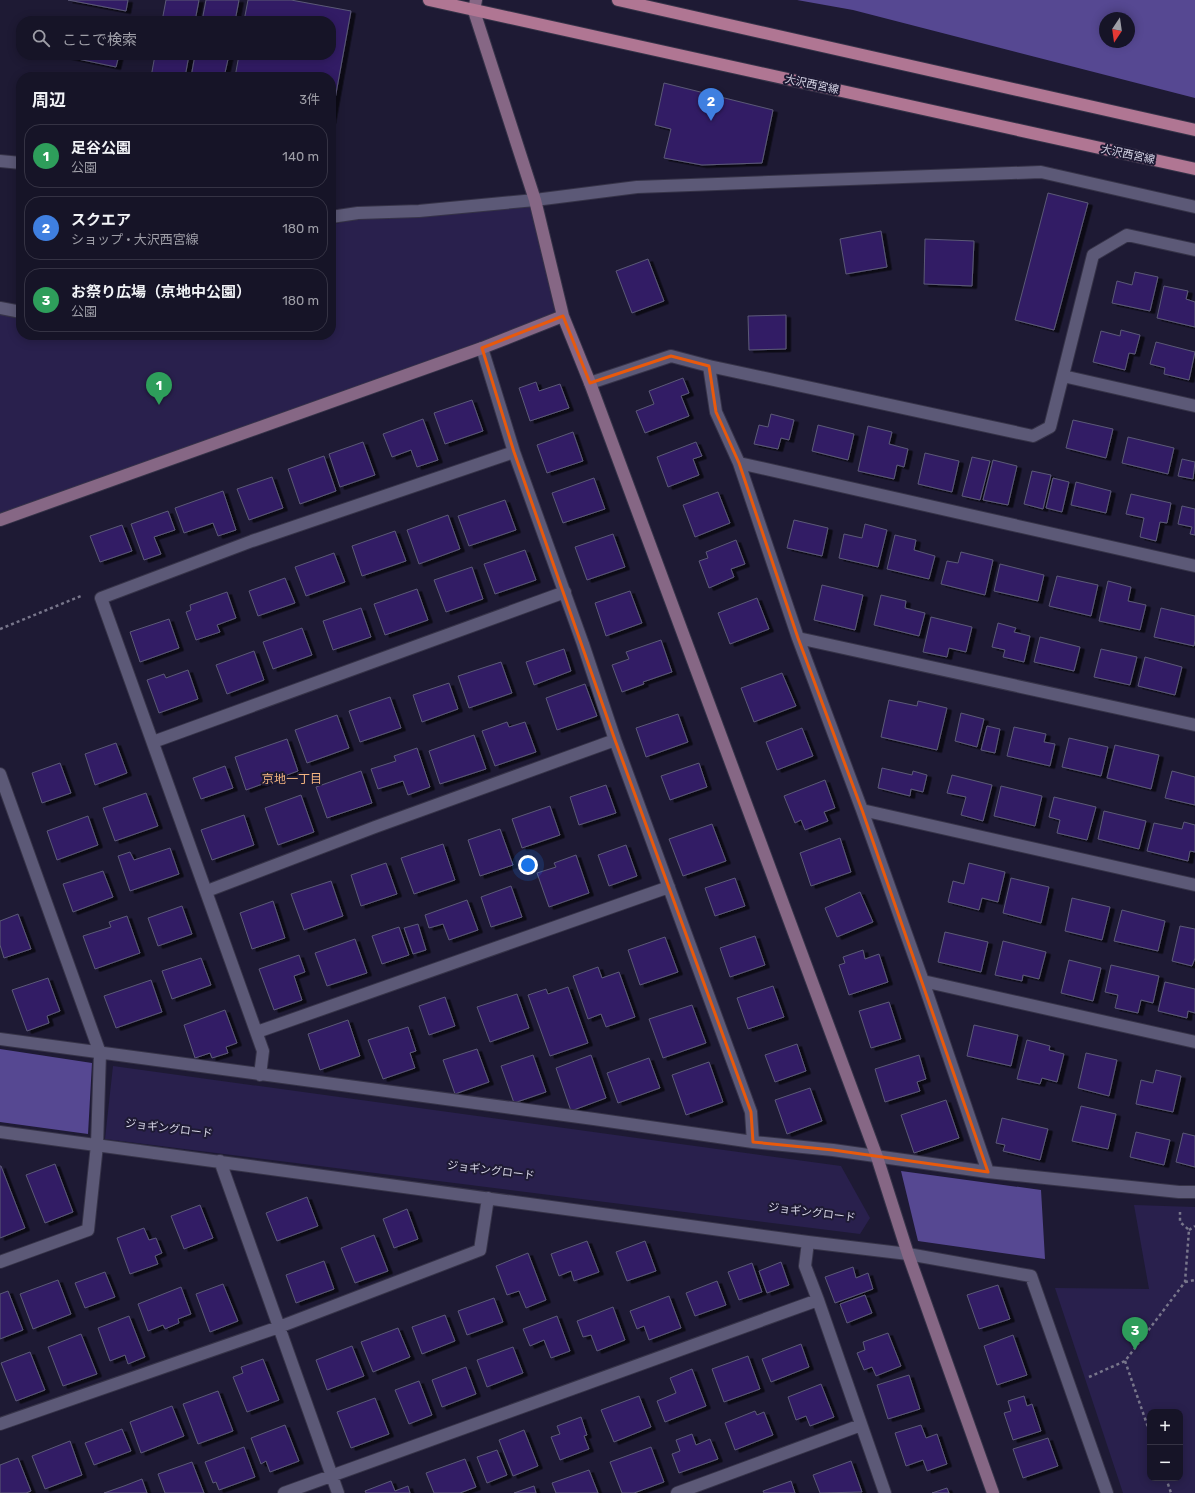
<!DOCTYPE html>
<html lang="ja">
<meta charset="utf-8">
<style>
body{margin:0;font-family:Rubik,"Noto Sans JP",sans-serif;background:#232133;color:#f1f3f6}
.controls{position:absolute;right:12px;bottom:12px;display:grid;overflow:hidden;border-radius:8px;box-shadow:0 2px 10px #0003}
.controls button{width:36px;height:36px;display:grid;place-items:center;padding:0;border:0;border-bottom:1px solid #353344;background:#161427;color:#f1f3f6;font:20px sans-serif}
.compass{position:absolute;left:1099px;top:12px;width:36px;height:36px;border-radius:50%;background:#161427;box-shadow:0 2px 10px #0003;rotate:193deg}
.you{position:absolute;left:528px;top:865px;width:14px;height:14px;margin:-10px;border:3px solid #fff;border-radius:50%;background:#1a73e8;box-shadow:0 0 0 6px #1a73e833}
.badge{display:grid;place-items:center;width:26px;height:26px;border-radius:50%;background:#f99f4d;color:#fff;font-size:13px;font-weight:700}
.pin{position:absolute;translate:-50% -33px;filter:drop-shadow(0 1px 2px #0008)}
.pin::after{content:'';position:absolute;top:21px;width:14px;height:12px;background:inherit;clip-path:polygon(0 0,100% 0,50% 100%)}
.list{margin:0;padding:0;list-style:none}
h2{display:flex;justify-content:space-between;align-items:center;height:52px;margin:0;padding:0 16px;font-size:17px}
h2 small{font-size:13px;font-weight:400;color:#9e9ea7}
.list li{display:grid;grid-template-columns:26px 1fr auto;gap:12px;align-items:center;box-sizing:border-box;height:64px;margin:0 8px 8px;padding:0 8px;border:1px solid #353344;border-radius:16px}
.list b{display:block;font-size:15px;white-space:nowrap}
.list p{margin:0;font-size:13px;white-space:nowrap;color:#9e9ea7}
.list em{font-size:13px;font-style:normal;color:#9e9ea7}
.icon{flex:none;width:22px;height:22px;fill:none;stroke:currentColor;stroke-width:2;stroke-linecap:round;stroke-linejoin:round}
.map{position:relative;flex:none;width:1195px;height:1493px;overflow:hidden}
.search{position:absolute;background:#161427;box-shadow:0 2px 10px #0003;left:16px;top:16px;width:320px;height:44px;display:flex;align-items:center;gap:10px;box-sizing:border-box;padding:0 14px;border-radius:16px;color:#9e9ea7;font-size:15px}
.panel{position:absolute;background:#161427;box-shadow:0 2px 10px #0003;left:16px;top:72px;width:320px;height:268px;border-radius:16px}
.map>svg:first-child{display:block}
.green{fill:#29204d;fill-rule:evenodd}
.forest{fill:#564892;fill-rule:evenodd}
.building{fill:#301e65;stroke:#5c5977;filter:url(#shadow)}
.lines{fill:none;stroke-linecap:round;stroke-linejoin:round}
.street-casing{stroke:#363348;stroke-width:14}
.secondary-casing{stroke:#363348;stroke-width:14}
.primary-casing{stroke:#363348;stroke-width:14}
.path{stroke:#78768b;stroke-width:2.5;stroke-dasharray:3 3;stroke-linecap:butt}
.street{stroke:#5c5977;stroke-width:12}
.secondary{stroke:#866785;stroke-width:12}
.primary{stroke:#b07693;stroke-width:12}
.marked{fill:none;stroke:#e8590c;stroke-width:3;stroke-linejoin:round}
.labels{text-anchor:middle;stroke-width:4;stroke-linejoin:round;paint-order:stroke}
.street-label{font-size:11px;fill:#d7d6e7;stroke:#1e1a34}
.neighbourhood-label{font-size:12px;fill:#f4b581;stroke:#1e1a34}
</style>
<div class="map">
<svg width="1195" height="1493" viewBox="0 0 1195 1493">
<defs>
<filter id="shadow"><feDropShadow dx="4.5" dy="2.5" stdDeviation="0" flood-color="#0009"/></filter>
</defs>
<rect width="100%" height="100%" fill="#1e1a34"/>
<path class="green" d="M535,200L563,316L0,520V313L21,314V335H331V225L368,216Z
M113,1066L841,1166L870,1218L860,1234L105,1139Z
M1134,1205L1195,1207V1493H1123L1055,1288L1149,1289ZM1150,1412H1180V1478H1150Z"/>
<path class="forest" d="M797,0H1195V98L853,10ZM1105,18H1129V42H1105Z
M0,1049L92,1063L88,1134L0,1122Z
M901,1171L1041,1190L1045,1259L918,1241Z"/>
<path class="building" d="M68,0H128L126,11Z
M166,0H199L195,21H162Z
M206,0H239L235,21H202Z
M248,0H291L351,11L331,121V77H235L239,55H331V21H244Z
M59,55H119L116,67Z
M155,55H189L185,77H151Z
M195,55H229L224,77H191Z
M664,83L773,110L762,163L702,165L664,158L671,129L655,125Z
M1048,193L1088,203L1054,330L1015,320Z
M881,231L887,267L846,274L840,239Z
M925,239L974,241L972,286L924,284Z
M648,259L664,301L632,313L616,271Z
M1135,272L1158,277L1150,311L1112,303L1117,281L1132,285Z
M1164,286L1188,291L1186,299L1195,302V327L1157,318Z
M786,315V349L749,350L748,316Z
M1121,330L1140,335L1135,354L1129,353L1125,370L1093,362L1101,331L1120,336Z
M1156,342L1195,352L1189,380L1164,374L1165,368L1150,364Z
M683,378L689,393L681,396L689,416L645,433L636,411L654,404L649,391Z
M536,382L539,391L560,384L569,408L530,421L519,388Z
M472,400L483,431L445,444L434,413Z
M771,414L794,420L789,440L781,438L778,449L754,444L759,425L768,427Z
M423,419L438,460L417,467L411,450L392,457L383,434Z
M1073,420L1113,429L1106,458L1066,448Z
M818,425L854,434L848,460L812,451Z
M868,426L892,432L889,444L908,449L904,467L897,465L894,479L858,471Z
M573,432L583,461L547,473L537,445Z
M1128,437L1174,448L1168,474L1122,463Z
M363,442L375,475L340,487L329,454Z
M696,442L702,456L693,459L699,475L668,487L657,457Z
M925,453L959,461L952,492L918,484Z
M324,456L336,491L300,504L288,469Z
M972,457L990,461L980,500L962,496Z
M1182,459L1195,462L1193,479L1178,476Z
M993,460L1017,466L1008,505L983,500Z
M1032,471L1051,475L1043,509L1024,504Z
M272,477L283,508L249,520L237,489Z
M594,478L605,509L563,523L552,493Z
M1053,478L1069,482L1062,512L1046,508Z
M1076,482L1111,491L1106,513L1071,505Z
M223,491L236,530L218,536L213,523L184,533L175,508Z
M718,492L730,523L695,537L683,505Z
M1131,494L1171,503L1167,523L1160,522L1156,541L1140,537L1144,518L1126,514Z
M505,500L516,530L469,546L458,516Z
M1182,506L1195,509V535L1190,534L1192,527L1178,524Z
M168,511L175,530L154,537L161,554L144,560L131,524Z
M448,515L460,549L419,564L407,530Z
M794,520L828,528L822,556L787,548Z
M865,524L887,530L878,567L839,558L844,534L862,538Z
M122,525L132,551L100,562L90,536Z
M395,531L406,561L362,576L352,546Z
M613,534L625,567L587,580L575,547Z
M895,535L916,540L914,550L935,556L929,579L887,569Z
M736,540L745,564L731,569L734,577L709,588L699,561L708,558L706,552Z
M525,550L536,580L495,594L484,564Z
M961,552L993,560L985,595L941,584L947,561L958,563Z
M334,553L345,582L306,596L295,567Z
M1000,564L1044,575L1038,601L994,591Z
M472,567L483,599L446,612L434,580Z
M1057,576L1098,585L1091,616L1049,606Z
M285,578L295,603L258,616L249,591Z
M1108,581L1131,587L1128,601L1146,605L1140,630L1099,621Z
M822,585L863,595L855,630L814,620Z
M417,589L428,620L385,635L374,604Z
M630,591L642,623L606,636L595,603Z
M227,592L236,618L217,625L220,632L196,640L186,612L191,610L190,605Z
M881,595L906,601L905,608L925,613L919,636L874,625Z
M757,598L769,629L730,644L718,613Z
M361,608L371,637L333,650L323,621Z
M1161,608L1195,616V640L1194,646L1154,637Z
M931,617L972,627L966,652L949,648L947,657L923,652Z
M169,619L179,648L140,662L130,632Z
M998,623L1016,628L1014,632L1030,636L1024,662L1003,657L1005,650L992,647Z
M302,628L312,655L273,669L263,642Z
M1040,637L1080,647L1074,671L1034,662Z
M661,640L672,672L643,682L644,684L622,692L612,665L629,659L626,652Z
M564,649L571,671L534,685L526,662Z
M1101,649L1137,657L1130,685L1094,677Z
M254,651L264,680L227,694L216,665Z
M1145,657L1182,667L1175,695L1138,686Z
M501,662L512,693L469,708L458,676Z
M188,670L198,699L159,713L147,680L164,674L166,678Z
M782,673L796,706L754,722L741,688Z
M449,683L458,709L422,722L413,695Z
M585,684L597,716L557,730L546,698Z
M390,697L401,728L360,742L349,711Z
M889,700L917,706L918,701L947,708L937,750L881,737Z
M961,713L984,719L977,747L955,741Z
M678,714L688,742L646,757L636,728Z
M337,715L349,748L307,763L295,730Z
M507,722L509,727L525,722L536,752L495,766L482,731Z
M987,726L1000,729L995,753L981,750Z
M1014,727L1046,734L1044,742L1055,744L1050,766L1007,756Z
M802,728L813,756L777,770L766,742Z
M474,735L486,769L440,784L429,751Z
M1069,738L1108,747L1101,776L1062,767Z
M287,739L298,771L246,790L235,757Z
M116,743L127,773L95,785L85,754Z
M1115,745L1159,755L1151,789L1107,778Z
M417,748L430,787L408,795L403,781L378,789L371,769L396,761L394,756Z
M60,763L71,793L42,803L32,773Z
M699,763L707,787L670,800L661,776Z
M225,766L233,788L201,799L193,778Z
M882,768L912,775L913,771L927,775L923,792L911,789L910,796L878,788Z
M361,771L372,803L327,818L316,787Z
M1172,771L1195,777V805L1165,798Z
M952,775L992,785L983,821L961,815L966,797L947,793Z
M825,780L835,808L824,812L828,821L805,830L801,820L795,823L784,796Z
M606,785L616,813L579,825L570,797Z
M1001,786L1042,796L1035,826L994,816Z
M146,793L158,826L115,841L103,808Z
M301,795L314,832L278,845L265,808Z
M1054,797L1096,807L1087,840L1057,833L1060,820L1049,817Z
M550,806L560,835L522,848L512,819Z
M1104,811L1146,821L1139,849L1098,839Z
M244,815L254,845L212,860L201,830Z
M88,816L98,845L57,860L47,831Z
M1184,822L1195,825V852L1190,851L1188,861L1147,851L1154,823L1182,829Z
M712,824L726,861L683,876L669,839Z
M500,829L513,865L480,876L468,840Z
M840,838L851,872L811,886L800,853Z
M443,844L455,880L414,894L401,858Z
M626,845L637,876L609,886L598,855Z
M170,848L179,874L130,891L118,856L130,852L134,860Z
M576,855L589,893L549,907L537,873L556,867L554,863Z
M386,863L397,894L361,906L351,875Z
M969,863L1005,872L998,902L982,898L979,910L948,902L953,881L964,884Z
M103,871L113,897L73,912L63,884Z
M735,878L745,906L715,916L705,888Z
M1011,878L1049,887L1041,923L1003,913Z
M331,881L343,916L304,930L291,894Z
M511,886L522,917L491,927L481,897Z
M860,892L873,922L837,937L825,908Z
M1072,898L1110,907L1102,940L1065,931Z
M467,900L478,930L449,940L443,924L429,928L425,915Z
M273,901L285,938L252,949L240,913Z
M182,906L192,934L158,946L148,918Z
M1122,910L1165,921L1158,951L1114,941Z
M18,914L31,949L4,958L0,945V921Z
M127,916L140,953L95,969L83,936L111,927L109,922Z
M418,924L426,950L413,954L404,928Z
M1180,926L1195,929V958L1192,966L1172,961Z
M399,927L409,955L382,964L372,936Z
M945,932L988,942L981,972L938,962Z
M755,936L765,965L730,977L720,948Z
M665,937L678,972L640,985L628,950Z
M355,939L367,973L327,986L315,953Z
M1003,941L1046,952L1039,979L1023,975L1022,981L995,975Z
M863,950L865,959L879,954L888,982L849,995L839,965L845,963L843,957Z
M299,955L305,972L294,976L302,1000L274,1010L259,969Z
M201,958L211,985L172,999L162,971Z
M1069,960L1101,968L1093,1001L1061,993Z
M1111,965L1159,976L1153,1003L1141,1000L1138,1013L1115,1008L1118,995L1105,992Z
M598,967L602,978L619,972L635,1017L606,1027L601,1014L588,1019L573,976Z
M48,978L60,1011L47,1016L49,1023L27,1031L12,990Z
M151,980L162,1012L116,1028L104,996Z
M1165,982L1195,989V1013L1188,1011L1187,1018L1158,1011Z
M773,986L784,1017L748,1029L737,998Z
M568,987L588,1043L550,1056L528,995L546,989L548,994Z
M517,994L529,1028L490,1042L477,1007Z
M445,997L455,1026L429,1035L419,1006Z
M889,1002L901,1039L871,1048L859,1011Z
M692,1005L706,1043L663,1058L649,1019Z
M225,1010L237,1043L226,1047L228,1053L212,1058L210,1053L195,1058L184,1025Z
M348,1020L360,1056L320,1070L308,1034Z
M974,1025L1018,1035L1011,1066L967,1056Z
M408,1027L416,1051L410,1053L415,1068L383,1079L368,1040Z
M1027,1040L1050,1046L1049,1050L1064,1054L1057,1082L1042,1078L1040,1084L1017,1079Z
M797,1044L806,1071L775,1082L765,1055Z
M477,1049L489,1082L455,1094L443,1060Z
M1086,1053L1117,1060L1109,1096L1078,1088Z
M533,1055L546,1092L514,1103L501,1066Z
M591,1055L606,1098L571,1111L556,1068Z
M919,1055L926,1079L917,1082L920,1091L885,1102L875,1069Z
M649,1058L660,1088L618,1103L607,1073Z
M709,1062L723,1102L686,1115L672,1075Z
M1156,1070L1181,1076L1173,1112L1136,1104L1141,1080L1153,1083Z
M810,1088L822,1121L787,1134L775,1100Z
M946,1100L959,1138L914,1153L901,1115Z
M1081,1106L1116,1114L1108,1149L1072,1141Z
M1002,1118L1048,1129L1040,1160L1003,1151L1005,1145L996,1143Z
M1136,1132L1170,1140L1164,1165L1130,1157Z
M1183,1133L1195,1136V1167L1176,1162Z
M55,1164L73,1212L45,1223L26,1175Z
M0,1166H1L25,1228L0,1238Z
M307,1197L318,1226L277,1241L266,1213Z
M200,1205L213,1238L184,1249L171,1216Z
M407,1209L418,1239L394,1248L383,1219Z
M144,1228L149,1240L156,1238L162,1253L155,1256L158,1264L130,1274L117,1238Z
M374,1235L388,1271L355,1283L341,1248Z
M587,1241L599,1272L574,1281L571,1271L559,1276L551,1254Z
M645,1241L656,1271L627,1281L616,1252Z
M528,1253L546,1300L526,1308L519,1291L507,1295L496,1266Z
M324,1261L334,1289L296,1303L286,1275Z
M781,1262L789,1285L767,1293L759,1271Z
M752,1263L762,1292L739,1300L728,1272Z
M853,1267L856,1278L868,1273L873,1289L835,1303L825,1277Z
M105,1272L115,1297L85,1308L75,1283Z
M58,1280L71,1314L33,1329L20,1294Z
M717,1281L726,1305L695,1316L686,1293Z
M223,1284L238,1321L210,1332L196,1294Z
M998,1285L1010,1319L979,1329L967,1295Z
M181,1287L191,1314L178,1319L179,1323L165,1329L163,1325L148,1331L138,1304Z
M8,1291L23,1330L0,1339V1294Z
M865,1295L872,1313L847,1323L840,1304Z
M669,1296L681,1328L649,1340L644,1326L637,1329L630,1311Z
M494,1298L503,1322L467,1335L458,1311Z
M613,1307L625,1340L597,1351L591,1335L583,1337L577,1321Z
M445,1315L455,1341L422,1354L412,1327Z
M129,1316L145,1357L128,1364L125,1355L110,1361L98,1328Z
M557,1316L570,1351L551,1358L544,1340L530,1346L523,1329Z
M398,1328L410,1357L373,1372L361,1342Z
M888,1333L901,1366L876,1376L872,1367L864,1370L857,1353L865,1350L863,1342Z
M81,1334L97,1374L63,1386L48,1347Z
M1013,1335L1027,1375L997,1385L984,1346Z
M801,1344L809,1367L771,1382L762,1359Z
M352,1346L364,1376L327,1390L316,1360Z
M513,1347L523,1373L487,1387L477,1360Z
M30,1352L45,1390L16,1401L1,1363Z
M748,1356L760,1389L724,1402L712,1369Z
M263,1359L279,1400L247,1412L233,1377L243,1373L241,1367Z
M466,1367L476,1394L442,1407L432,1380Z
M692,1369L706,1406L665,1422L657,1401L676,1393L670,1378Z
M909,1375L920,1409L888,1419L877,1385Z
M419,1381L432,1415L409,1424L395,1390Z
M821,1384L834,1417L810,1426L806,1416L796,1420L788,1397Z
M218,1391L233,1431L198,1444L183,1404Z
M639,1396L651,1427L614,1442L601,1410Z
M1024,1396L1027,1406L1032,1404L1041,1431L1013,1440L1004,1413L1011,1411L1008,1401Z
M375,1398L389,1434L351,1448L337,1412Z
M172,1406L184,1436L141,1453L130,1422Z
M755,1411L757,1415L764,1412L773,1435L735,1450L725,1423Z
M581,1417L587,1435L584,1436L589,1449L560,1460L551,1437L560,1434L557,1426Z
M285,1425L299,1461L270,1472L266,1461L261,1464L251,1438Z
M921,1425L926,1438L937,1434L947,1464L927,1471L923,1460L906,1466L895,1433Z
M122,1429L131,1451L94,1465L85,1443Z
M524,1430L538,1466L513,1476L499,1440Z
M692,1434L696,1445L710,1439L718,1459L679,1473L672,1454L680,1451L676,1440Z
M1048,1438L1058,1466L1023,1478L1013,1449Z
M70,1441L82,1475L45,1489L32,1456Z
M244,1447L255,1477L219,1490L216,1482L213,1483L205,1462Z
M651,1447L664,1482L634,1493H622L610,1462Z
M497,1450L507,1475L487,1483L477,1457Z
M18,1458L31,1491L26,1493H0V1465Z
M465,1459L476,1487L460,1493H434L426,1473Z
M851,1461L862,1492L820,1493L813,1475Z
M192,1462L204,1493H165L158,1474Z
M589,1470L598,1493H556L552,1483Z
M142,1479L147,1493H104L124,1486Z
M391,1481L395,1491L408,1486L410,1493H366L365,1491Z
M791,1481L795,1493H764L763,1491Z
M534,1486L536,1493H514Z
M947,1488L949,1493H932Z"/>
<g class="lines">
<g class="street-casing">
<path id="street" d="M0,161L21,163
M331,217L358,213L419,211L535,200L637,187L1041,172L1195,207
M0,308L21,312
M482,348L514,452L583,644L615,740L751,1112L753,1142
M709,366L716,412L739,463L798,638L862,810L923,981L988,1172
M1063,376L1195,406
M590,383L671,356L709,366L1033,436L1050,427L1093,255L1127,235L1195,250
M739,463L1195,566
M798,638L1195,725
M153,742L565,592
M0,774L100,1053L97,1145L88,1230L0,1262
M862,810L1195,885
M207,891L375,827L615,740
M923,981L1195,1042
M257,1032L669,887
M0,1039L594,1119L753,1142L833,1150L988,1172L1179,1192H1195
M260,1075L263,1051L101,598L252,541L514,452
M0,1132L808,1242L908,1254L1031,1276L1107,1493
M220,1161L338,1493
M808,1242L805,1266L818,1300L885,1493
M0,1424L279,1327L480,1250L488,1198
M284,1493L818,1300
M677,1493L861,1425"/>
</g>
<g class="secondary-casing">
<path id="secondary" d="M476,0L474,11L535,200L563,316L590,383L877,1157L908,1254L993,1493
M0,520L482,348L563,316"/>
</g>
<g class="primary-casing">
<path id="primary" d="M429,0L1195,169
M618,0L1195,130"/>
</g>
<path class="path" d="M0,629L81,596
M1189,1230L1195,1226
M1185,1282L1195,1280
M1125,1361L1150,1433
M1089,1377L1125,1361L1185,1282L1189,1230L1180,1222V1212
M1166,1478L1171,1493"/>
<use href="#street" class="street"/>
<use href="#secondary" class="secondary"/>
<use href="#primary" class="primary"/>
</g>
<path class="marked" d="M563,316L590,383L671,356L709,366L716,412L739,463L798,638L862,810L988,1172L833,1150L753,1142L751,1112L615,740L514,452L482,348Z"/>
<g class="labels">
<g class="street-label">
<text transform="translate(812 84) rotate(12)" y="4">大沢西宮線</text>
<text transform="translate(1128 154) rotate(12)" y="4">大沢西宮線</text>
<text transform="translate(169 1128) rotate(7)" y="4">ジョギングロード</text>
<text transform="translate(491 1170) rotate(7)" y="4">ジョギングロード</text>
<text transform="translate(812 1212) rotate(7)" y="4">ジョギングロード</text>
</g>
<g class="neighbourhood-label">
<text x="292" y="783">京地一丁目</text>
</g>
</g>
</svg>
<div class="controls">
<button>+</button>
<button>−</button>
</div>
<svg class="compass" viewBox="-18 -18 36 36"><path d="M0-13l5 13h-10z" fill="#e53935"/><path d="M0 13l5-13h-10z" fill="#9e9ea7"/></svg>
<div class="you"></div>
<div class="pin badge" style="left:159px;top:405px;background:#2e9e5b">1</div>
<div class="pin badge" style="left:711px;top:121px;background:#3f7fe0">2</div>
<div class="pin badge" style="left:1135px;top:1350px;background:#2e9e5b">3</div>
<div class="search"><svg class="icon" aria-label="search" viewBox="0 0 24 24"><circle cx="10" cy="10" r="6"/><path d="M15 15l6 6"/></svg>ここで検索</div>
<section class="panel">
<h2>周辺<small>3件</small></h2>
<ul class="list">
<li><span class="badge" style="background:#2e9e5b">1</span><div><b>足谷公園</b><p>公園</p></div><em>140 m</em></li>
<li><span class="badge" style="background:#3f7fe0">2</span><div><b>スクエア</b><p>ショップ · 大沢西宮線</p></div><em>180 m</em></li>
<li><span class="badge" style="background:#2e9e5b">3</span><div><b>お祭り広場（京地中公園）</b><p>公園</p></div><em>180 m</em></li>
</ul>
</section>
</div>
